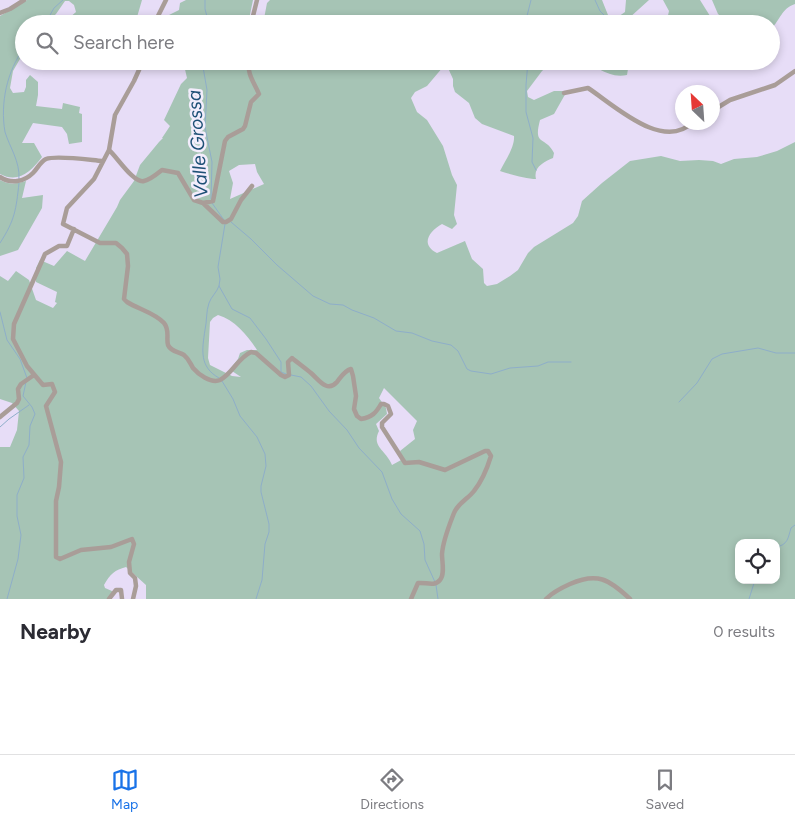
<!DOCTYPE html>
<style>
body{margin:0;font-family:Figtree,sans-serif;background:#f2f2f3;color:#2b2b33}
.controls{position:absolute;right:15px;bottom:15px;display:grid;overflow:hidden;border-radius:10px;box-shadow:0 2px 8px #0003}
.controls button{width:45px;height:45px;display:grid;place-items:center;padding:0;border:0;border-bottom:1px solid #e1e1e2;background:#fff;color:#2b2b33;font:25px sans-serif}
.compass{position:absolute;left:675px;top:85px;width:45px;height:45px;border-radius:50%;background:#fff;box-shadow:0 2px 8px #0003;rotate:335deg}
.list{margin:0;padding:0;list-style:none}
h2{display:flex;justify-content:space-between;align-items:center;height:65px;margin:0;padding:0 20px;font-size:21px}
h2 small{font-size:16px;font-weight:400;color:#7c7c81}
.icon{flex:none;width:28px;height:28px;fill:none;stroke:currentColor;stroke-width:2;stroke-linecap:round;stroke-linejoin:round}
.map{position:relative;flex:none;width:795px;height:599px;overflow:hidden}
.search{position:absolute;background:#fff;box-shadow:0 2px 8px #0003;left:15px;right:15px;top:15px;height:55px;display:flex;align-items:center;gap:12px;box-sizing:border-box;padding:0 18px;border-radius:28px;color:#7c7c81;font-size:19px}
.sheet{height:155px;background:#fff}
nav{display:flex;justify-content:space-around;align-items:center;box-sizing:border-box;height:70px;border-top:1px solid #e1e1e2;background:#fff;font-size:14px;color:#7c7c81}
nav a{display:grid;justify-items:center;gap:2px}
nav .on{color:#1a73e8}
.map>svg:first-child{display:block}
.green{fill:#a6c4b5;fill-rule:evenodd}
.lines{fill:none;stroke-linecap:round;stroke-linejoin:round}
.stream{stroke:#8eaec9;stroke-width:1}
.minor{stroke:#a99d98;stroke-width:4.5}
.labels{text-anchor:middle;stroke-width:5;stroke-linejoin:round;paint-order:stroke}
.water-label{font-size:19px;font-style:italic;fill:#1e5076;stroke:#f3edfc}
</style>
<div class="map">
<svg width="795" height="599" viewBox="0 0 795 599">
<rect width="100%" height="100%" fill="#e7ddf7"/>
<path class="green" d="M27,0H142L135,24H62L76,12L74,5L69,1H65L56,14L45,24H24V52L13,71L10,88L13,93L24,92L26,87V80L30,75L38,82V95L36,106L62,109L63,103L80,107L79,113L82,114V142L69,144L67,134L62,127L33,123L22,143H34L42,157C31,171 19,184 0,174V16Z
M186,0H253L248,24H171L167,16L179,10L180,3Z
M270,0H602L610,20L612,21L625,12L626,0H649L628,19L626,24H263L267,3Z
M663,0H700L715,24H666L669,11Z
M712,0H795V4C781,9 781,19 771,29V24H730L718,14Z
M183,61H554L542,71L527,91L528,97L534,100L554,91H567L554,114L540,120C533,147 545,135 554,153L553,158C544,162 533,167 536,179C527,179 509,174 500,171C505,161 515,147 514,136L482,124L475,118L469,103L455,92L453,86V79L448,68L443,67L427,86L415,92L411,98L417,112L427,120L443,146L452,175L457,185L454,215L457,224L452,229L442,224C429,231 420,245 437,253L465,241L472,259L483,269L484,283L487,286L497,284L510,276L518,270L528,253L534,247L573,223L578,216L582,201L602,183L630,161L661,156L680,161L699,160L713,161L721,164L734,159L757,157L777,151L795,142V599H146V585L126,567C115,570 110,574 104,585L105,588L112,591V599H0V447H10L17,430L19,411L12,403L0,399V276L8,281L16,271L29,280L36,300L53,308L57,303L55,302L57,292L36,282V268L40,260L54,266L67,251L85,261L117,207L120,200L134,181L140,165L159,142L163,138H162L170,126L164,120L181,84L187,78ZM255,164L257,172L264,184L230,199L233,183L229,171L239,165ZM218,315C235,320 248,336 257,350H247L240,353L238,359L231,368L232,371L241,377L232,376L210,365L208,358L210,322L213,318ZM384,388L417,421L413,430L415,439L400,451L403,459L392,465C386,450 371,447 379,431L376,424L387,414L386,408L379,398ZM739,543H776V580H739Z
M580,61H625L628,69L627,75C616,77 608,74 599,69C593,66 585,66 580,61Z
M0,180C9,185 16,184 26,181L22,198L43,195L42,208L18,250L0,256Z"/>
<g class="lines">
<path class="stream" d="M205,0V9L209,24
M595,0L600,11L609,20V24
M45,24L54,8L63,0
M525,24L531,0
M202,61L207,90L205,127L212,162L211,199
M528,61L526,85V112L533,138L532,162L536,170
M19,179C20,161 10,148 5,132C0,103 7,71 24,48
M212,203L224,220
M231,222L251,239L277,265L313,296L330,304L343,305L352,310L374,318L396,331L412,333L432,341L451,345L458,351L467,369L471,371L491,374L510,368L538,366L548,362H571
M225,224L218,267L220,279L219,286L232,309L250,318L266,339L281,362V372L286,374
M0,243C15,220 16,210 19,183
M0,312L7,340L20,359L27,378
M291,375L301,377L311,386L329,411L347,430L359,448L382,472L392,499L401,514L420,531L424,544L425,560L435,582
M219,378C199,367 202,350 205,330C207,321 206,311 209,303C211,297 217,292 219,286
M222,381L233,399L240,416L257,437L265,454L266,466L261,486V492L269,524V532L265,544L262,580L256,599
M679,402L697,383L712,359L722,354L758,348L776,353H795
M0,427L9,419L29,405
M776,547C788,545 788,538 791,528L795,525
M436,585L438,599
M7,599L18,559L21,535L17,516V495L24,478L23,457L29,445L30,426L35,414L32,407L23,396L26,382
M749,599L755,580"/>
<path class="minor" d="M0,13L10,9L24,0
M154,24L166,0
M251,24L257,0
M143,61L134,81L115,115L109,150L94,179L67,208L63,224L100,243H116L122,248L127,254L128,266L124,299L127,302C138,309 155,313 164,323C170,330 166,338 168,345C171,352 179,352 184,355C189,359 190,363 193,368C198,374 211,384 220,380C232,374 238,358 251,352L256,353L281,375L285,377L289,375L288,362L292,358C298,363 305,368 311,373C319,380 327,393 337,382C341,377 344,371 351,369L353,376L356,396L354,409L357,416L361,419C372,417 376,413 381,404H384L388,406L391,414L382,423V427L405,463L419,462L445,470L485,451H488L491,456C487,469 482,481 474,491C468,499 458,503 454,513C449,526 443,540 442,554C442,562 445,574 440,580C434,587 426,582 418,583L411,599
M564,93L588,88C614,105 663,152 693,122
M712,111L730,100L775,85L795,71
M109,150C117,157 134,184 144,181C150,180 157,174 162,170L178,173L194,200L203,203L223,222H226L231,219L241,200L252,186
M0,177C11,184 24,182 33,173C38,168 40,162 46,159C56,155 90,160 102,161
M203,203L213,201L225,141L228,137L243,129L245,126L251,102L259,94C254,82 247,75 249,61
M74,229L67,246H59L45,254L14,324L13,339L27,366L43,385L52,384L55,392L46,406L61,462L59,487L56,501V557L60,559L81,550L111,547L132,539L134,544L129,562L130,573L135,578L136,586L133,599
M0,417L17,403L19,399L18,389L21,384L34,375
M109,599L116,590H121L122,599
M546,599C553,592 561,588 570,584C597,572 609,579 630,599"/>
</g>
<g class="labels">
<g class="water-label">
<text transform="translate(197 144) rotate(-94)" y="7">Valle Grossa</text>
</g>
</g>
</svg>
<div class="controls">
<button><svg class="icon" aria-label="locate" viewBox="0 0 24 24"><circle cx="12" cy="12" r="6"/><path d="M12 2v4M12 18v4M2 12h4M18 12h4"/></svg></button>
</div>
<svg class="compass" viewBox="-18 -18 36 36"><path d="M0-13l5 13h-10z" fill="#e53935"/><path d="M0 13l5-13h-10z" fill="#7c7c81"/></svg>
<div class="search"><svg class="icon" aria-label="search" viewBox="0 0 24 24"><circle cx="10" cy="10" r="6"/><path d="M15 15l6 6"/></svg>Search here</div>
</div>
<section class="sheet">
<h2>Nearby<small>0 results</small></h2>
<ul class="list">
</ul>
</section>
<nav>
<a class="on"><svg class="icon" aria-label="map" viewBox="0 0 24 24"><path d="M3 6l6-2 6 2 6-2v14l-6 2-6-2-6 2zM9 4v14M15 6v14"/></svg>Map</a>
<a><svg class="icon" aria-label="directions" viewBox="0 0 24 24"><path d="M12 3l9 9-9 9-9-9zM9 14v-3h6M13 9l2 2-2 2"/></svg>Directions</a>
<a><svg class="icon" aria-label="saved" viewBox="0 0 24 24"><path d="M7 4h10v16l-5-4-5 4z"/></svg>Saved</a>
</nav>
